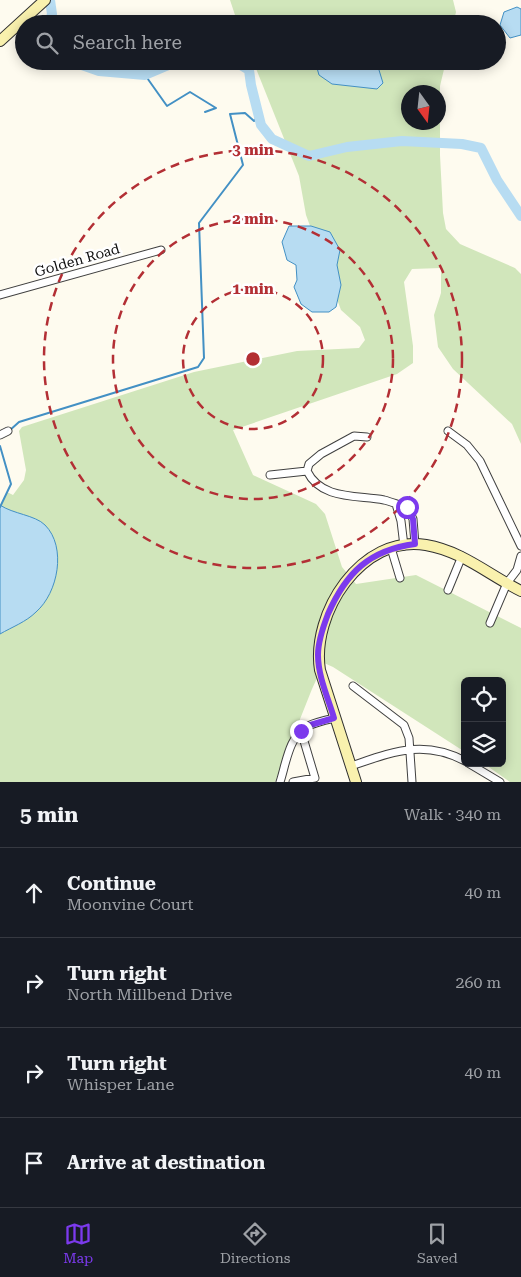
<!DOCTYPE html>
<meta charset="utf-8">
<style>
body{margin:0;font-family:"Roboto Serif",serif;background:#20242c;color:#f1f3f6}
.controls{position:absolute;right:15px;bottom:15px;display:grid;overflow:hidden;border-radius:8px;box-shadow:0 2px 12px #0003}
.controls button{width:45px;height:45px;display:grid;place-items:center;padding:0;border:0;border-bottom:1px solid #363941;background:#171b24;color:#f1f3f6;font:25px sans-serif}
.compass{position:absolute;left:401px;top:85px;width:45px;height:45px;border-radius:50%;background:#171b24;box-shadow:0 2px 12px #0003;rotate:165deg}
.stop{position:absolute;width:15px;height:15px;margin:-11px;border:4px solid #7c3aed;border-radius:50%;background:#fff}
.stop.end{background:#7c3aed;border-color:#fff;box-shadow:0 1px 5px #0008}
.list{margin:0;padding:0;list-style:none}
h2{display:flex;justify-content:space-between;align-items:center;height:65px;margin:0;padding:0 20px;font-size:21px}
h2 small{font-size:16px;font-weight:400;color:#9ea1a6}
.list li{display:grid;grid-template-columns:32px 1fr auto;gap:15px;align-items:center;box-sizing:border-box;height:90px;padding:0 20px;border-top:1px solid #363941}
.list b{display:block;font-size:19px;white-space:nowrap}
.list p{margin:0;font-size:16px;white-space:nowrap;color:#9ea1a6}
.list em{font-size:16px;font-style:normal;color:#9ea1a6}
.icon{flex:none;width:28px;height:28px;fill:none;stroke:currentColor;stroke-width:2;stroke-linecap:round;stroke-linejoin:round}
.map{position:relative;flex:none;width:521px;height:782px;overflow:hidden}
.search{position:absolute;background:#171b24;box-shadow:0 2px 12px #0003;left:15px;right:15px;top:15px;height:55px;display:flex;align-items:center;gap:12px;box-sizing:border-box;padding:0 18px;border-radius:28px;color:#9ea1a6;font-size:19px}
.sheet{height:425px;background:#171b24}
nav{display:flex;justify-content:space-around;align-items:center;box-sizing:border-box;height:70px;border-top:1px solid #363941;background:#171b24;font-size:14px;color:#9ea1a6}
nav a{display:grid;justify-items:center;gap:2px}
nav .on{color:#7c3aed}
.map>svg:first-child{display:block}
.green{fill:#d1e6bb;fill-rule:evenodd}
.water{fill:#b7dcf2;stroke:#4390c4}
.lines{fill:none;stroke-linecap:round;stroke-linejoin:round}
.stream{stroke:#4390c4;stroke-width:2}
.river{stroke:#b7dcf2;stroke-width:10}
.street-casing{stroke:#404040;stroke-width:9}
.secondary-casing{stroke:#2f2f2f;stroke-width:12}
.street{stroke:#fff;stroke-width:7}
.secondary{stroke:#f9f1ae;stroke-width:10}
.route{stroke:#7c3aed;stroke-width:6}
.ring{fill:none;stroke:#b32f35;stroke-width:2.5;stroke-dasharray:9 6}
.labels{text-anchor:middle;stroke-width:5;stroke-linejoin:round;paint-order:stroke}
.street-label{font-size:14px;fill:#0d0d0d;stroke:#fff}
.centre{fill:#b32f35;stroke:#fff;stroke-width:2.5}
.ring-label{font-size:15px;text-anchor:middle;font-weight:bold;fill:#b32f35;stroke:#fff;stroke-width:5;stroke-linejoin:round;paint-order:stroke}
</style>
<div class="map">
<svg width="521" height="782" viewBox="0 0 521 782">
<rect width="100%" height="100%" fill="#fefbef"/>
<path class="green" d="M230,0H453L456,12L453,24H238Z
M253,61H446L440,86V155L443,213L446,229L460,244L515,268L521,274V444L512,424L453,369L438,347L434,315L441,293V268L412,269L404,282L413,346V363L397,374L233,430L253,475L316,504L325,514L342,567L356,584L416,575L521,628V782H510L483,763H502V681H465V752L333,667L324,663L312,689L275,782H0V507L7,492L13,495L24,480L26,470L19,431L22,427L194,372L297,351L359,348L365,340L360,327L341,310L306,215L299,176ZM408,92H438V122H408Z"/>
<path class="water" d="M517,7L521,9V35L510,38L500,25L504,12Z
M315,61H379V70L383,83L377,89L332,84L319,75Z
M289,226H311L330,232L340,250L337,265L341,285L336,307L329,312H312L301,304L294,287L297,280L296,265L287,260L282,242Z
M0,505C13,514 35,515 45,525C67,547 58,593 36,612C26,622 12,627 0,634Z"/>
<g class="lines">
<path class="stream" d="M145,75L167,106L190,92L216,108L205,112
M9,431L19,422L198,367L204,358L199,223L243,165L230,114L245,113L254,121L258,116
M0,446L11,484L0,507"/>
<path class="river" d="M49,24L52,14L50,0
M55,61L63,64H79L99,71L145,75L178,61
M234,61L249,70L251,85L261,125L272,139L309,156L347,147L402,141L462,144L481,148L497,180L521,216"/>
<g class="street-casing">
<path id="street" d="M0,295L161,250
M448,431L467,445L480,461L521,546
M0,435L8,431
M367,437L354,436L321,454L309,464L307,471C321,500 357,495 384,500C392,502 399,505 407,507L413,519L415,544
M270,475L307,471
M396,504L401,521L404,546
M391,548L400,578
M448,590L462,556
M490,623L507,583L517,570L521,556
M353,686L404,725L409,738L412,782
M468,763L500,782
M351,766C393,752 423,739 465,761
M280,782C286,764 289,735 308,726C316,722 326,720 335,718
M293,782L315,778L301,731"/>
</g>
<g class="secondary-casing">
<path id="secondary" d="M0,41L45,0
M356,782L320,670C311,614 361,534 426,545C462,551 489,575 521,591"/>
</g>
<use href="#street" class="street"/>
<use href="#secondary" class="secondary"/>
</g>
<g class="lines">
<path class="route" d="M301,731L307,726L334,718C328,698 318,676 318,655C318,641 323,627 328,614C346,573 369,550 415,544L413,519L407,507"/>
</g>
<g class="ring">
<circle cx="253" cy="359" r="70"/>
<circle cx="253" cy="359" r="140"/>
<circle cx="253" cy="359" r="209"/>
</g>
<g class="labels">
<g class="street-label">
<text transform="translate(77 260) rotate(-16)" y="5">Golden Road</text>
</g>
</g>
<circle cx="253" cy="359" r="8" class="centre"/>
<g class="ring-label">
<text x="253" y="155">3 min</text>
<text x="253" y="224">2 min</text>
<text x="253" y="294">1 min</text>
</g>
</svg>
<div class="controls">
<button><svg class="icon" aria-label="locate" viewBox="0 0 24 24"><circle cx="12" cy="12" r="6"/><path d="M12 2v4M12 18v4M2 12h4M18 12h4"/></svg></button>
<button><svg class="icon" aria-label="layers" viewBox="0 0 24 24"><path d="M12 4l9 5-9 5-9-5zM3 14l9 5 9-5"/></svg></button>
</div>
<svg class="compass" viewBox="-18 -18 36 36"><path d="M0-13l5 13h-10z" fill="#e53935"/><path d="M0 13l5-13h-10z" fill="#9ea1a6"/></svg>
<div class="stop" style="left:407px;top:507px"></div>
<div class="stop end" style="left:301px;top:731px"></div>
<div class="search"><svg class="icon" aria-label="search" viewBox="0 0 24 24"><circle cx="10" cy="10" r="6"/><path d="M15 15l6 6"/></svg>Search here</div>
</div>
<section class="sheet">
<h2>5 min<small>Walk · 340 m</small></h2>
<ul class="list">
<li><svg class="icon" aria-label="ahead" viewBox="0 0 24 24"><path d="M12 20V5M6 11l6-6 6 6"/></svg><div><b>Continue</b><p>Moonvine Court</p></div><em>40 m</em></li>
<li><svg class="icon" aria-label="right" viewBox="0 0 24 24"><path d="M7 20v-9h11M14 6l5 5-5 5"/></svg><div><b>Turn right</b><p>North Millbend Drive</p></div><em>260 m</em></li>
<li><svg class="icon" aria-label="right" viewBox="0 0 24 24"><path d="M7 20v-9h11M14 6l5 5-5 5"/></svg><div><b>Turn right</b><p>Whisper Lane</p></div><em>40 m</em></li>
<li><svg class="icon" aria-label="arrive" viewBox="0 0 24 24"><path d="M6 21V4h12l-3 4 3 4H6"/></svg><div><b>Arrive at destination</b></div></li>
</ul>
</section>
<nav>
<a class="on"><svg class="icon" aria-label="map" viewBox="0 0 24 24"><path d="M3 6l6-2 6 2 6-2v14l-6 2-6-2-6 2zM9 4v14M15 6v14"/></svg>Map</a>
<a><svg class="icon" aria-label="directions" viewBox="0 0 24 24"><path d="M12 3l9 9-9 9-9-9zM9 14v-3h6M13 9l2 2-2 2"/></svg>Directions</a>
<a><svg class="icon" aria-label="saved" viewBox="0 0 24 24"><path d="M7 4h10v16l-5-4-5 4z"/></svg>Saved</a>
</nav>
